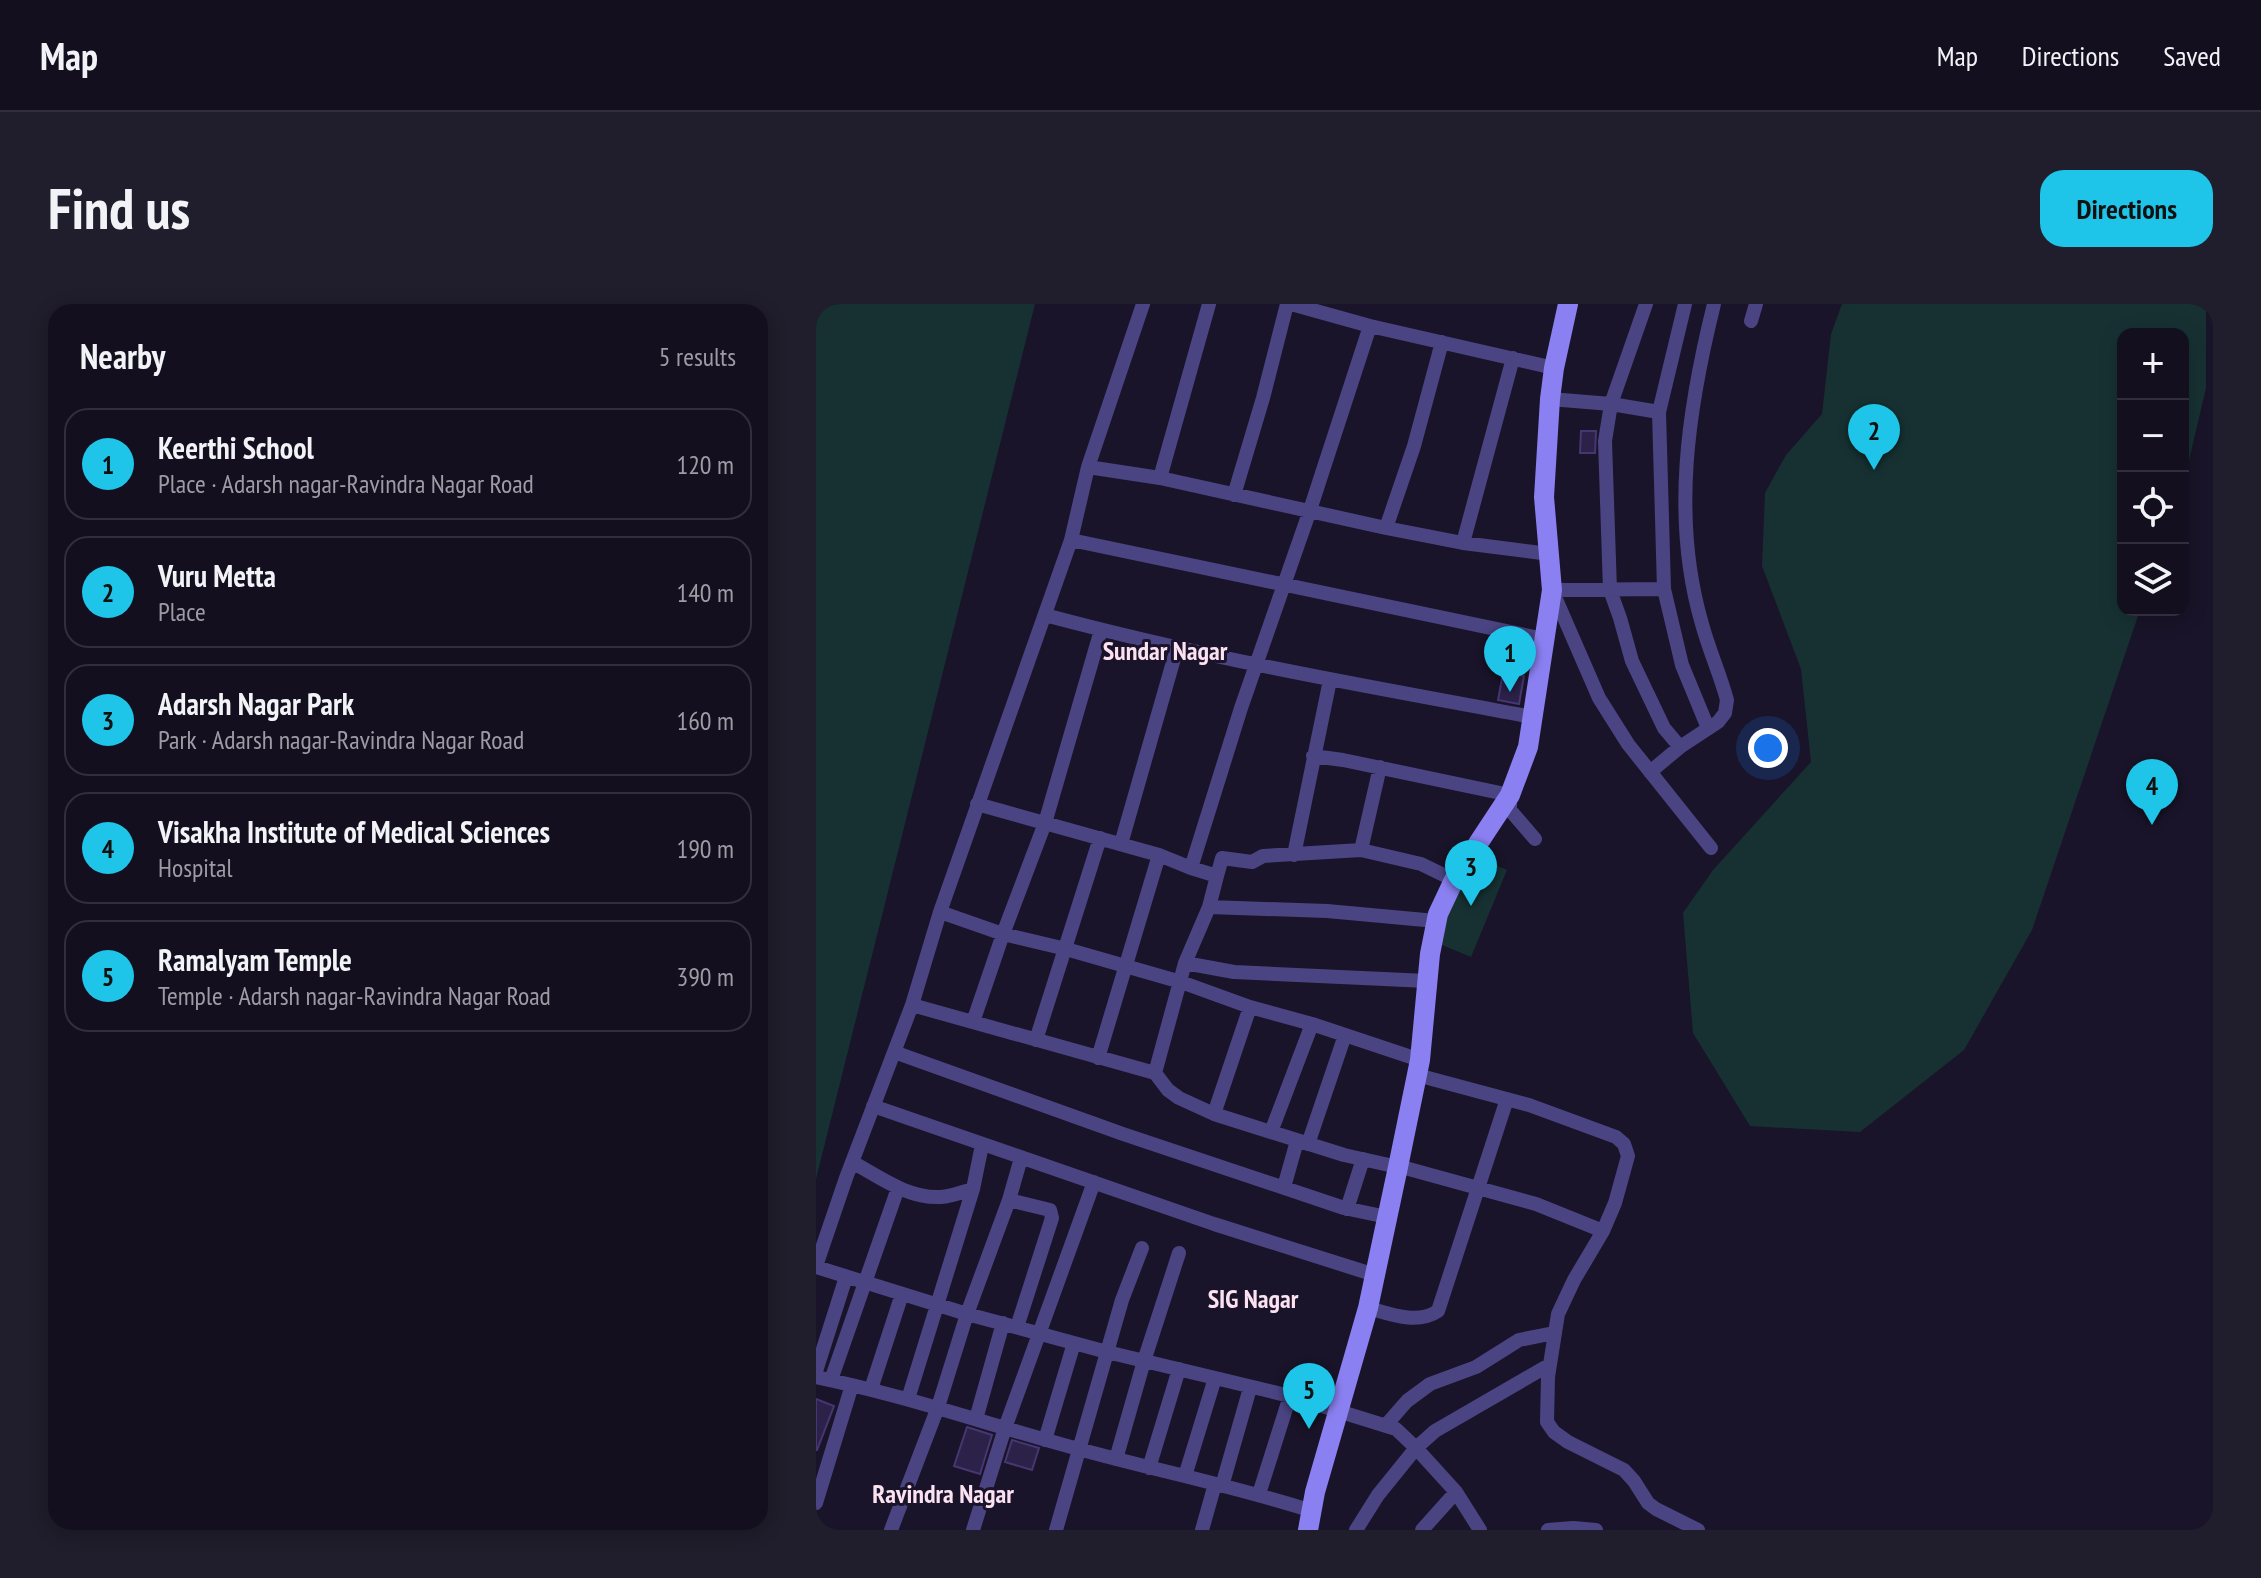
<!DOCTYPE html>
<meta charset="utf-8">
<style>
body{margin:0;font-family:"PT Sans Narrow",sans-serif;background:#201d2c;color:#f1f3f6}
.controls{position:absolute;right:24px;top:24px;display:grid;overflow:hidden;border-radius:16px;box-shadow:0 4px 20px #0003}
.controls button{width:72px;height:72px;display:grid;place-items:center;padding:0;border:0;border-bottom:2px solid #322f3d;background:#130f1f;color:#f1f3f6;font:40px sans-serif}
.you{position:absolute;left:952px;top:444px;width:28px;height:28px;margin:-20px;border:6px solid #fff;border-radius:50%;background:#1a73e8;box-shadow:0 0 0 12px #1a73e833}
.badge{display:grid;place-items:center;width:52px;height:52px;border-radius:50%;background:#1fc5e8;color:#111;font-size:26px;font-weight:700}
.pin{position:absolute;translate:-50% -66px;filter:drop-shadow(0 2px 4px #0008)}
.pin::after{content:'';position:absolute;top:42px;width:28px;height:24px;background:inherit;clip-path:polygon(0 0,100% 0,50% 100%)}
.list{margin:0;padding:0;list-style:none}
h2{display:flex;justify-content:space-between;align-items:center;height:104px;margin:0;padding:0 32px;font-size:34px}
h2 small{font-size:26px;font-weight:400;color:#9d9ca4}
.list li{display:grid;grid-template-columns:52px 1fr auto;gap:24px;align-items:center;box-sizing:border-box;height:112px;margin:0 16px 16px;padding:0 16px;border:2px solid #322f3d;border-radius:24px}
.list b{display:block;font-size:30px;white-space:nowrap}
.list p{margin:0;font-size:26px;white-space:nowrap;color:#9d9ca4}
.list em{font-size:26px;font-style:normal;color:#9d9ca4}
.icon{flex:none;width:44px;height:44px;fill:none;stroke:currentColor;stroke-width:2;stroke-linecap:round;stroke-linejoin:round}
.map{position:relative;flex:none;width:1397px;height:1226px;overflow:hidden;border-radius:24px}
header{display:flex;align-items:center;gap:48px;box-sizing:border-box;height:112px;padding:0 40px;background:#130f1f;border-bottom:2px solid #322f3d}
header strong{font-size:38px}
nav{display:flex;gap:44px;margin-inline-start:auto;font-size:28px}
.intro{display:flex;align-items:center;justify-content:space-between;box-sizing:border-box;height:192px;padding:0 48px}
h1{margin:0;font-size:56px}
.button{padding:20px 36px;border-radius:24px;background:#1fc5e8;color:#111;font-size:28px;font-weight:700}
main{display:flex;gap:48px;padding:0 48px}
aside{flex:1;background:#130f1f;border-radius:24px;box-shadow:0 4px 20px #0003}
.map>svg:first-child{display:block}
.green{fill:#173132}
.building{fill:#2c2148;stroke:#463672;stroke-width:2}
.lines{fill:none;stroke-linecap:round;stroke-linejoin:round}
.street{stroke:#4b4483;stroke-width:14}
.secondary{stroke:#8b80f2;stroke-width:20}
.labels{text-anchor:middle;stroke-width:6;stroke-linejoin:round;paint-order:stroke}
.neighbourhood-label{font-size:26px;font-weight:bold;fill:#fce1f0;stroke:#191429}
</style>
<header>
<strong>Map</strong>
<nav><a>Map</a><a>Directions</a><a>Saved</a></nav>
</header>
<div class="intro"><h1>Find us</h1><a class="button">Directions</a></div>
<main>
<aside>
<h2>Nearby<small>5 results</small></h2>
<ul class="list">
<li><span class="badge">1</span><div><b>Keerthi School</b><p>Place · Adarsh nagar-Ravindra Nagar Road</p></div><em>120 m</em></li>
<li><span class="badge">2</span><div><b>Vuru Metta</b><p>Place</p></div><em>140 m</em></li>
<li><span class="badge">3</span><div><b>Adarsh Nagar Park</b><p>Park · Adarsh nagar-Ravindra Nagar Road</p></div><em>160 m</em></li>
<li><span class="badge">4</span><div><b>Visakha Institute of Medical Sciences</b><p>Hospital</p></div><em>190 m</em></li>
<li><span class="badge">5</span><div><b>Ramalyam Temple</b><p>Temple · Adarsh nagar-Ravindra Nagar Road</p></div><em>390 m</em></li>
</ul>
</aside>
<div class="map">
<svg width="1397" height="1226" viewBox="0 0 1397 1226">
<rect width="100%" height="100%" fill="#191429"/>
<path class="green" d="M0,0H219L0,875Z
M1026,0H1390V84L1367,182V30H1307V306H1324L1216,626L1148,746L1044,828L934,822L877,729L867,609L897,566L995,458L985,365L946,262L949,189L970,151L1006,110L1015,30Z
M655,551L691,566L655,653L619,638Z"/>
<path class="building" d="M765,127H780L779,149H764Z
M687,369L708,372L703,400L682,396Z
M0,1095L18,1102L1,1146H0Z
M151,1123L176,1131L164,1170L138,1162Z
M196,1136L223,1144L216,1166L189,1158Z"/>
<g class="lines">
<path class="street" d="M475,0L554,22L738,64
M830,0L795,100L789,137L794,286L804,314L816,357L848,424L864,443
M869,0L843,108L848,285L866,361L892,424
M935,17L940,0
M734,95L795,100L843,108
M272,163L344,174L570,224L647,239L733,250
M344,174L393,0
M418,191L447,94L471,0
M570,224L598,142L626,38
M255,236L728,335
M647,239L697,54
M848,285L736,286L783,394L812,440L895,544
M229,311C389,354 553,383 717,413
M497,452L527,456L694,491V506L719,535
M834,468L864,443L902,418L909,409L911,396C904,370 893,346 886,320C855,214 872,105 898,0
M161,500L343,551L375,564L401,572L393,603L369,659L339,769
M305,540L361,344
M545,546L564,463
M478,551L514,376
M375,564L425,404L493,209L554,22
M401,572L406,554L436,558L447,552L545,546L605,560L638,576
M393,603L511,607L620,617
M124,608L187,630L250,645L365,678L434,703L496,720L604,756
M369,659L418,668L611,677
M96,701L339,769L352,786L363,794L398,810L528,851L582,863
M157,718L187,630L229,519L285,326
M220,736L284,534
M78,748L307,830L528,904L571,913
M282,754L343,551
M601,771L713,801L800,833L808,840L812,852L799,899L787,927L758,976L742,1010L732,1073L731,1118L738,1128L752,1138L808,1166L818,1177L832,1199L840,1205L882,1226
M57,802L398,920L559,971
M398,810L434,703
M455,828L496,720
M492,840L529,731
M36,858C64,873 92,895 125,893C136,892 146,888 157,885
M582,862L720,900L787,927
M468,883L481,837
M193,896L234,906L236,914L201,1023
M531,905L547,855
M0,962L30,874L96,701L124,608L255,236L272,163L327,0
M0,963L151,1010L291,1048L474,1092L580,1125L600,1144L640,1188L664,1226
M552,1004C574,1010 601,1021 622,1007L691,795
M0,1067L30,973
M0,1073C88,1091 173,1121 259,1144C338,1166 418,1182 496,1207
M15,1076L82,884
M55,1085L86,990
M92,1095L157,885L166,841
M160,1115L187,1019
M570,1121L591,1097L614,1080L660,1063L703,1036L738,1029
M229,1136L258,1039
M300,1155L328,1057L363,949
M333,1164L363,1065
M369,1172L399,1074
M406,1182L434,1084
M443,1190L474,1092
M0,1199L36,1081
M75,1226L122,1103L151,1010L193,896L205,854
M157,1226L189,1124L278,878
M240,1226L306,996L326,944
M386,1226L399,1180
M540,1226L562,1191L600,1144L619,1127L733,1061
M606,1226L640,1188
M732,1226L757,1224L780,1226"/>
<path class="secondary" d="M492,1226L499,1188L552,1004L582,863L604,756L614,650L622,610L638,576L694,491L712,443L736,286L728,193L734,95L738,64L752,0"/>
</g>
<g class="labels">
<g class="neighbourhood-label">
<text x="349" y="356">Sundar Nagar</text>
<text x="437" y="1004">SIG Nagar</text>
<text x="127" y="1199">Ravindra Nagar</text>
</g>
</g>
</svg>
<div class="controls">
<button>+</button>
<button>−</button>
<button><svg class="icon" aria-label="locate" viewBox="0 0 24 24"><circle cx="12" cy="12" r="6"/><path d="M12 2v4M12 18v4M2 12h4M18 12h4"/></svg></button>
<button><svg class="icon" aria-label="layers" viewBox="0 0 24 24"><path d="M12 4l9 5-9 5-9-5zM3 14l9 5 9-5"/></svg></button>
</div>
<div class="you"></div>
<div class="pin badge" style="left:694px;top:388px">1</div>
<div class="pin badge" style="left:1058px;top:166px">2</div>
<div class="pin badge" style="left:655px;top:602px">3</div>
<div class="pin badge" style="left:1336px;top:521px">4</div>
<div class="pin badge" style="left:493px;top:1125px">5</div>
</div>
</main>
